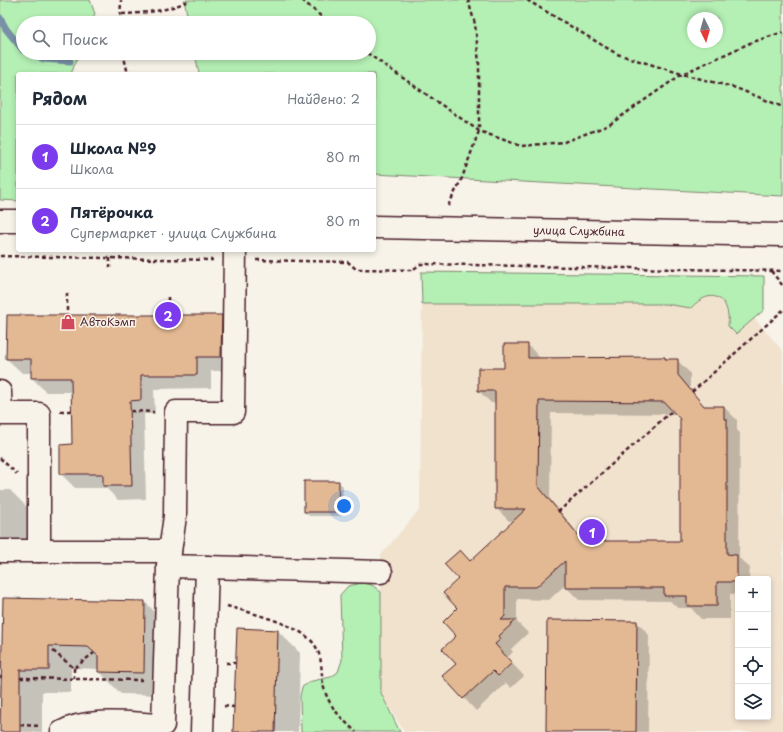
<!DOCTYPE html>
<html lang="ru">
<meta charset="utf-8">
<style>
body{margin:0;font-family:"Playpen Sans",sans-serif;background:#f6f6f7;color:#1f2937}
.controls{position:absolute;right:12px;bottom:12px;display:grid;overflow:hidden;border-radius:4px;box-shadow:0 2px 6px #0003}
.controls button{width:36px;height:36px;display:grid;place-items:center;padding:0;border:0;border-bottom:1px solid #e0e1e3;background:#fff;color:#1f2937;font:20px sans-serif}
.compass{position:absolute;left:687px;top:12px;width:36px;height:36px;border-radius:50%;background:#fff;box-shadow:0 2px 6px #0003;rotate:175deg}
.you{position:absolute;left:344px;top:506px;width:14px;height:14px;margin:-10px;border:3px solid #fff;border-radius:50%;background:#1a73e8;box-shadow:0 0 0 6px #1a73e833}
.badge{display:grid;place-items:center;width:26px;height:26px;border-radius:50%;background:#7c3aed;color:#fff;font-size:13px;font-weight:700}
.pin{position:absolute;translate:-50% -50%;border:2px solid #fff;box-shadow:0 1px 4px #0006}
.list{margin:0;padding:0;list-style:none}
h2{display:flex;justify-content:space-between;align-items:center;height:52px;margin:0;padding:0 16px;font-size:17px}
h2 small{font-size:13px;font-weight:400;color:#747a83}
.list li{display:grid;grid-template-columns:26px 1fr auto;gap:12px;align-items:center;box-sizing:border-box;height:64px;padding:0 16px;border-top:1px solid #e0e1e3}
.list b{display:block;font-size:15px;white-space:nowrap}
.list p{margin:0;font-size:13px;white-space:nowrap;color:#747a83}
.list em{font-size:13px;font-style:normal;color:#747a83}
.icon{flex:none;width:22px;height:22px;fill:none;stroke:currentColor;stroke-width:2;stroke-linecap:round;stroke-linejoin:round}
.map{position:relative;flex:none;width:783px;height:732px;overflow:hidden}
.search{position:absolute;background:#fff;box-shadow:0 2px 6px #0003;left:16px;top:16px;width:360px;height:44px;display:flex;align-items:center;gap:10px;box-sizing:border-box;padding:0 14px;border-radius:22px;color:#747a83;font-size:15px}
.panel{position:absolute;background:#fff;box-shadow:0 2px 6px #0003;left:16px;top:72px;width:360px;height:180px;border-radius:4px}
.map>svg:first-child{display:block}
.built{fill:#f1e2ce;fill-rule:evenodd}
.green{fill:#b4efb4;stroke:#7f8770;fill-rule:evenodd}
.shadow{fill:#0003;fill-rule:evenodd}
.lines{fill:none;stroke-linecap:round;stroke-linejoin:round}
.stream{stroke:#7990a7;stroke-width:7}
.building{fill:#e2b993;stroke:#4a1f2b;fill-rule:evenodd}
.minor-casing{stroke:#4a1f2b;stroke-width:25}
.path{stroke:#4a1f2b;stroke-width:2.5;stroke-dasharray:4 3;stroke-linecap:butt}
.minor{stroke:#f7f3e8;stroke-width:22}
.labels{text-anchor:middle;stroke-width:3;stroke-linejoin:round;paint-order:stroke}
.street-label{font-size:11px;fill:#4a1f2b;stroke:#f7f3e8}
.poi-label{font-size:11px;fill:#4a1f2b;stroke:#f7f3e8;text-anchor:start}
</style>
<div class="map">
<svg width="783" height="732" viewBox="0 0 783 732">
<rect width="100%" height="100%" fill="#f7f3e8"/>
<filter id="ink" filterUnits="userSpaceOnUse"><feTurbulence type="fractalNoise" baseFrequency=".025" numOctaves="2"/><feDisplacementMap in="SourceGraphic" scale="8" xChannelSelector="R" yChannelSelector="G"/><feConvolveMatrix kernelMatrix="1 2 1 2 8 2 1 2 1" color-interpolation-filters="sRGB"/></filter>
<g filter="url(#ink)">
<path class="built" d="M422,294L735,296L783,351V732H404L381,693V555L420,509ZM738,579H768V717H738Z"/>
<path class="green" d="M0,0H90L95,14L91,23H23V53H79L71,74H18V201L0,200Z
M184,0H783V196L374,174V74H199L195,53H369V23H189ZM693,18H717V42H693Z
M421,272L764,276V310L736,334L728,326C731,297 711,286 691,308L665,304H422Z
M362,583L372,585L381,592V693L400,732H301L300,696L302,687L312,681L331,677L338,672L342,660L340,595L348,586Z"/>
<path class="shadow" d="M221,316L235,330V371H211V388L154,389L155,414H144L146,499L118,500L106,488H75L61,474L73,445L72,392H46L32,378V373H22L7,359Z
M528,345L541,359L665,358L677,360L690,373V389L705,407H724L737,420V430L740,433L739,558L750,568L749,579H738V594H730V619H701L691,608H678L670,601L579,600L566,587V584L549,600L517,599V622L528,633L511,649L513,652L507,658L524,676L511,688L506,683L476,711L464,698L457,665L460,579L470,562L514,521H509L496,508V403H491L479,391L505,369ZM551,413L676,414L681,419V542H585L550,499Z
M338,482L343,486L342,516H309L305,512Z
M0,490H10L38,518L37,550H0Z
M4,599L145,602L167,624L166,695L121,694L99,671V669L71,668V692H42V732H0V685H2Z
M637,622L649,635L648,732H547Z
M278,631L300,653L298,732H234Z"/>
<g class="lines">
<path class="stream" d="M0,18L6,29L23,50
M30,53L44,59L70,61"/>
</g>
<path class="building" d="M7,315H222L221,357H197V375H141V400L130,401L132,486H103V474H60V445L72,444L71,378H31V359H6Z
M504,344H528V358L665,357V359H678V375L704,406H724V419H727V554L737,555V582H717V606H687V596H664V588H565V561L536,587H505V616L501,620H516L499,636L501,639L495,644L512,663L498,676L493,671L463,699L442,676L456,664L442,649L456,636L443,622L457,608L443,593L458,579L444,564L460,550L470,561L526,509H495V391H478V368H504ZM539,401L664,402L680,419V541H583L538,486Z
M304,481H339L338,512H304Z
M3,598L145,601L144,673L98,672V656L88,647L49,646V670H20V732H0Z
M547,620L637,621L636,732H546Z
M237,628L278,630L275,732H233Z"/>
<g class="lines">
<g class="minor-casing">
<g id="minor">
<path d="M0,221H18"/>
<path id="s1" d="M374,227L783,235"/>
<path d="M235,250L233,412H176L175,516L168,566L381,572"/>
<path d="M0,392L1,414H39V551"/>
<path d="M0,551H170"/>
<path d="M62,732C88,717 133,724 163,725L168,566"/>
<path d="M202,732L207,567"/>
</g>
</g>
<path class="path" d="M302,0L329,23
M527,0L617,54L682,74L736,88L783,107
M122,14C145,13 169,11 190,0
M120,23L121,0
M123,53L128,74
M367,53L479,131L521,146L564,142L609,125L682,74L750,43L783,32
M448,206L462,178L479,131V63L475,24L468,0
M0,256L213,260
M110,258V268
M256,260L348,262L356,269L412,270L421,264L783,271
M771,271L783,286
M67,293V315
M168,315V294
M692,392L783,310
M60,411H71
M131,411L154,412
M0,458L17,474
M558,512L672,411
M227,606C250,613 300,624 314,644C324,657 320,674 324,688C329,707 342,719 356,732
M53,651L74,668L94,653
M226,663H235
M74,668V678
M0,677H2
M20,678L142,680
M224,706L234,707
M20,725L41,726"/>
<use href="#minor" class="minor"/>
</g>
</g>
<defs>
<g id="shop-bare" transform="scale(1.2)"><path d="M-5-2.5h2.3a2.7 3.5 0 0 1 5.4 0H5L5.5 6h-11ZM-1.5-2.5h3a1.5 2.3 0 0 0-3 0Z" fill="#d1495b" stroke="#f7f3e8" stroke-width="2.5" paint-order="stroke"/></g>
</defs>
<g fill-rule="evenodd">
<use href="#shop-bare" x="68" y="322"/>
</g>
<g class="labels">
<g class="street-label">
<text dy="4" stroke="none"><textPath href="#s1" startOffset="205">улица Службина</textPath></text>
</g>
<g class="poi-label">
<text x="80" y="326">АвтоКэмп</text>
</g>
</g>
</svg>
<div class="controls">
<button>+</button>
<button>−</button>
<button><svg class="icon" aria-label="locate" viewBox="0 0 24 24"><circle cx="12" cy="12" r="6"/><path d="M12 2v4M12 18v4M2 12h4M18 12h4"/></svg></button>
<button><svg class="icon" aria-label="layers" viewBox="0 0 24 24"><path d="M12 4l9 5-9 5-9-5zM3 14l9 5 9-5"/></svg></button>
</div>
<svg class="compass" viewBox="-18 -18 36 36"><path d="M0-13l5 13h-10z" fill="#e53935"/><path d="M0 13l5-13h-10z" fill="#747a83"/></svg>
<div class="you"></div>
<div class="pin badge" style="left:592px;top:532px">1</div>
<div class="pin badge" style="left:168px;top:315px">2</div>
<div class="search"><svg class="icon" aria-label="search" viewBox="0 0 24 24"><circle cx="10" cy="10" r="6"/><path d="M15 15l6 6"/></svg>Поиск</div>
<section class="panel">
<h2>Рядом<small>Найдено: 2</small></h2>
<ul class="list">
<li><span class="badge">1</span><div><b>Школа №9</b><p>Школа</p></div><em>80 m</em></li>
<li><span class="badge">2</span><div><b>Пятёрочка</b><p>Супермаркет · улица Службина</p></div><em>80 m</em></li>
</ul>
</section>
</div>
